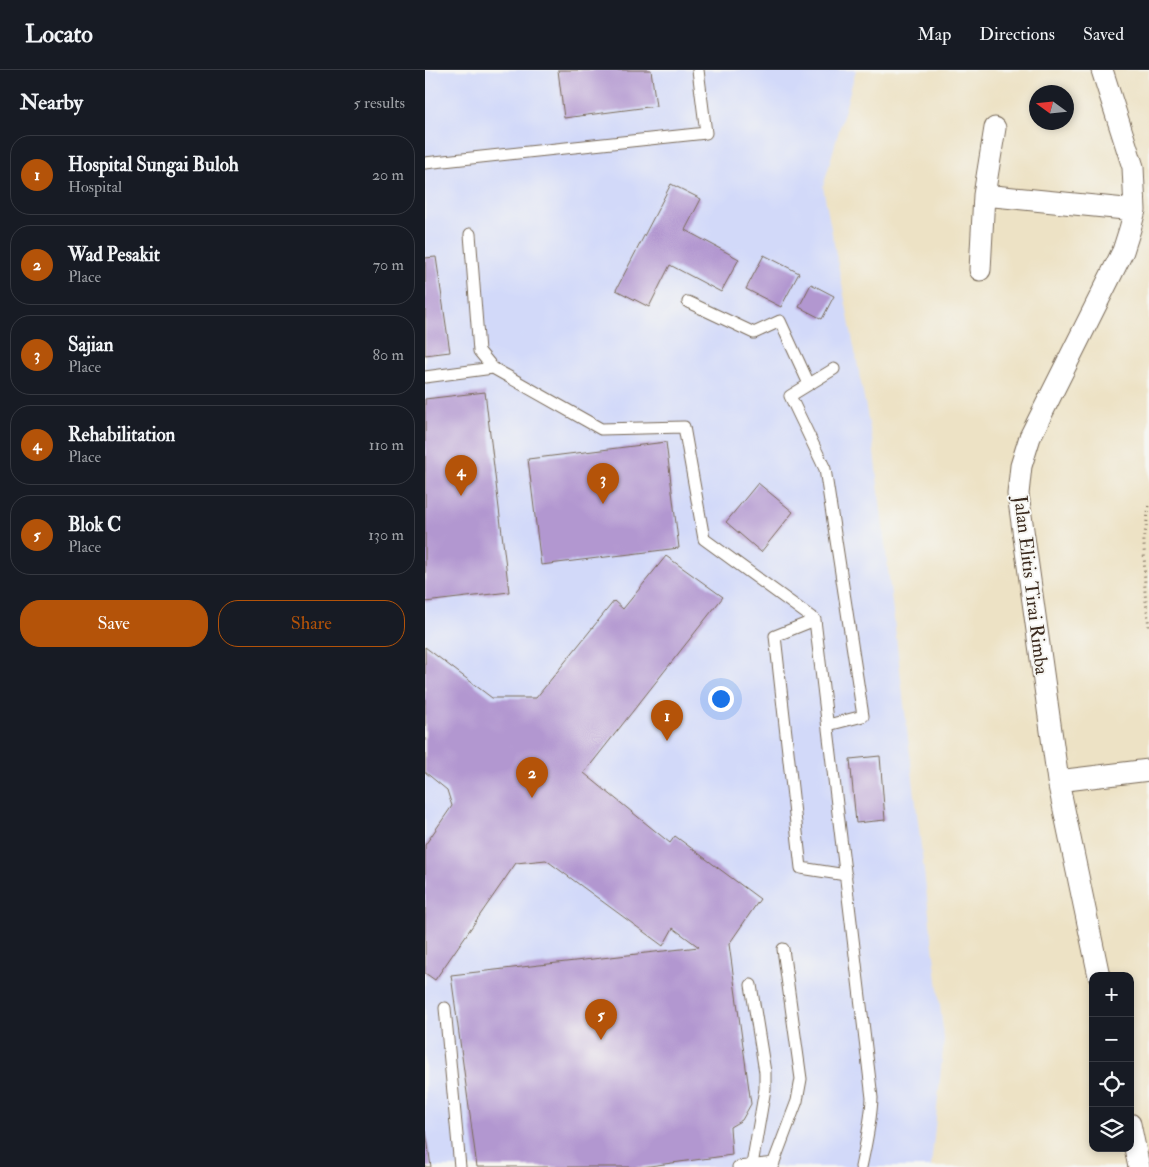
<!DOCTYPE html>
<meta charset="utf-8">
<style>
body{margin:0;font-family:"IM FELL Double Pica",serif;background:#20242c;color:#f1f3f6}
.controls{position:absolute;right:15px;bottom:15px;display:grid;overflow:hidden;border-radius:10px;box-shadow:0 2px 8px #0003}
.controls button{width:45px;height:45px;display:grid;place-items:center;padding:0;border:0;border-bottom:1px solid #363941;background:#171b24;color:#f1f3f6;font:25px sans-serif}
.compass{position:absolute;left:604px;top:15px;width:45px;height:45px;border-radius:50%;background:#171b24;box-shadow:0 2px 8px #0003;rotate:285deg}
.you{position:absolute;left:295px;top:628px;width:18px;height:18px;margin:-12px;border:4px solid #fff;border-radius:50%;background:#1a73e8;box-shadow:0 0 0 8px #1a73e833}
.badge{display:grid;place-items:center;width:32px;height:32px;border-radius:50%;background:#b45309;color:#fff;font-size:16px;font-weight:700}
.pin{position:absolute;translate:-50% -41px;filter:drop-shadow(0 1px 2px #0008)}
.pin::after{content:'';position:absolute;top:26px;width:18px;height:15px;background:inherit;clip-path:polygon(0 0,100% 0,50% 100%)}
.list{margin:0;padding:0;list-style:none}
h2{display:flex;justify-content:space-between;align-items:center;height:65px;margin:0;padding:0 20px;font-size:21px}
h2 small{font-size:16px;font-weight:400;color:#9ea1a6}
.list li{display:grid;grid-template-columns:32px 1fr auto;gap:15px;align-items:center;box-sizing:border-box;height:80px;margin:0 10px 10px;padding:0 10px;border:1px solid #363941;border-radius:20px}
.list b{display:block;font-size:19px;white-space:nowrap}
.list p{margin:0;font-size:16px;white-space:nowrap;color:#9ea1a6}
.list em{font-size:16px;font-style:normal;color:#9ea1a6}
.actions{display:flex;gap:10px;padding:15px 20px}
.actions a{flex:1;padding:11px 0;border:1px solid #b45309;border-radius:20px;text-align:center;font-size:18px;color:#b45309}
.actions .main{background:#b45309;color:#fff}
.icon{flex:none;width:28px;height:28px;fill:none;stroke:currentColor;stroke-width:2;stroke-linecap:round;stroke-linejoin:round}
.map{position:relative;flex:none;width:724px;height:1097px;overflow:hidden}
header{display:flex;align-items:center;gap:30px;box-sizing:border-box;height:70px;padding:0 25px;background:#171b24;border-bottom:1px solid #363941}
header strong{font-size:24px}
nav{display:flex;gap:28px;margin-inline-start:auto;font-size:18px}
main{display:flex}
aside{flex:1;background:#171b24}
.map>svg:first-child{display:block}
.built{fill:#d2d9f9}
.building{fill:#b297d0}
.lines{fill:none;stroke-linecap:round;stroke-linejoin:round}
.service-casing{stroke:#796a58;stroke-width:13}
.minor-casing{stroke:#796a58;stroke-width:23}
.path{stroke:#796a58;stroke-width:3;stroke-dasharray:1 4;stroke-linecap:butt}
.service{stroke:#fff;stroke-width:11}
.minor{stroke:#fff;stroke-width:21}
.labels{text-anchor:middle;stroke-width:4;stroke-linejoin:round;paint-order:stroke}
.street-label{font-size:19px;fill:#3b2a1e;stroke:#f6f6f2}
</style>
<header>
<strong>Locato</strong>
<nav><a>Map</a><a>Directions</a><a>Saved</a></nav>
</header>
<main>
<aside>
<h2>Nearby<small>5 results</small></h2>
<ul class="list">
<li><span class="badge">1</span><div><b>Hospital Sungai Buloh</b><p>Hospital</p></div><em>20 m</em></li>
<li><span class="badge">2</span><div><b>Wad Pesakit</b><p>Place</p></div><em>70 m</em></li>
<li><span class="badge">3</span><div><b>Sajian</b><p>Place</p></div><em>80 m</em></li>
<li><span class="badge">4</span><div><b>Rehabilitation</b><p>Place</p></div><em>110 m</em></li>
<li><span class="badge">5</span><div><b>Blok C</b><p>Place</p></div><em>130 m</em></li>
</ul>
<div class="actions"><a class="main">Save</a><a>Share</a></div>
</aside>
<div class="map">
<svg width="724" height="1097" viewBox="0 0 724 1097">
<rect width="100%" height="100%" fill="#f6f6f2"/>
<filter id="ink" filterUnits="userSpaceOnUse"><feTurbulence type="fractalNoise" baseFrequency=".02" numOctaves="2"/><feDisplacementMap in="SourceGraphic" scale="10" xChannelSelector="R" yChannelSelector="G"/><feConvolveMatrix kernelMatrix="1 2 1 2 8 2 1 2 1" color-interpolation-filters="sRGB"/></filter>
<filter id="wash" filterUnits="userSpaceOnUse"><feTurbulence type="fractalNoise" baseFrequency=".0096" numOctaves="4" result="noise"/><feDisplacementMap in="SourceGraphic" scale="20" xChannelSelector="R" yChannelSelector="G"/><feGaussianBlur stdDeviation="1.12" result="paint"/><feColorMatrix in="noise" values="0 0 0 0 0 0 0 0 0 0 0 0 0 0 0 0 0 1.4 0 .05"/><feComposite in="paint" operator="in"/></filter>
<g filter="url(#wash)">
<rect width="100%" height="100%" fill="#ede2c5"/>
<path class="built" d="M0,0H431L398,117L448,374L519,969L506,1097H0Z"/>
<g id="blocks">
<path class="building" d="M133,0H226L231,36L139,48Z
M246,114L276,129L260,160L314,189L296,222L245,195L224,237L191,220Z
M339,185L374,203L356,237L321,219Z
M11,187L25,282L0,285V188Z
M386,214L409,226L397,249L374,237Z
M60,322L84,522L0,532V329Z
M241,372L254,478L116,495L103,389Z
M333,413L368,442L336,482L301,452Z
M241,486L298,527L159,703L245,773L250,766L335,829L304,874L326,1034L317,1050L305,1057L307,1085L217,1097H52L26,905L274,877L248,858L238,876L121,790L91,793L10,910L0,903V775L27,736L22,720L0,702V577L67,628H111L189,531L198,539Z
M455,686L460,750L431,753L425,689Z
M0,1061H1L6,1097H0Z"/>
</g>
</g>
<g filter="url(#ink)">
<use href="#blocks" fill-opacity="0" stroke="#796a58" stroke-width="1"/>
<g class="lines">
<g class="service-casing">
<path id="service" d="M0,93L281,63L273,0
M45,164L54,281L68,298L176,359L259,357L279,469L390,550L447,1028C446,1052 441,1074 436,1097
M263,232L329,263L355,251L384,314
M0,307L68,298
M390,550L350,566L376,798L421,805
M403,655L438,646L400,399L365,326L409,299
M326,915L340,1002V1019L327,1095
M20,938L35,1097
M313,1097L349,1093
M347,1097L372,1031L376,1009L358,879"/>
</g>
<g class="minor-casing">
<path id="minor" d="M559,125L710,140
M555,200L559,125L570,58
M633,711L724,700
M674,906L633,711L593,424L596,396L605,367L698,181L705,159L710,140L708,97L677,0
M705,1054L714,1097"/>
</g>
<path class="path" d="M724,436L719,471L720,523L724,557"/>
<use href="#service" class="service"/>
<use href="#minor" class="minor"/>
</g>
</g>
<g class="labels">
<g class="street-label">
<text transform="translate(607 515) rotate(83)" y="7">Jalan Elitis Tirai Rimba</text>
</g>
</g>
</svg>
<div class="controls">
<button>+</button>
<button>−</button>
<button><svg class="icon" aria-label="locate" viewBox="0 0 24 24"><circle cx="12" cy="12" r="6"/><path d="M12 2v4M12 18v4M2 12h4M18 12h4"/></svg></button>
<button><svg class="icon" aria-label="layers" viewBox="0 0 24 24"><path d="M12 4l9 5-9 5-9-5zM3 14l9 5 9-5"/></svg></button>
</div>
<svg class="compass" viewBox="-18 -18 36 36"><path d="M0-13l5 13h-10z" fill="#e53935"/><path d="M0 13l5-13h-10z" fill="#9ea1a6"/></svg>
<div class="you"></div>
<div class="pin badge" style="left:242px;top:671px">1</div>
<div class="pin badge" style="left:107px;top:728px">2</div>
<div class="pin badge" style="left:178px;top:434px">3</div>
<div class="pin badge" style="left:36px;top:426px">4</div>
<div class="pin badge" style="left:176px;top:970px">5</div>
</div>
</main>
